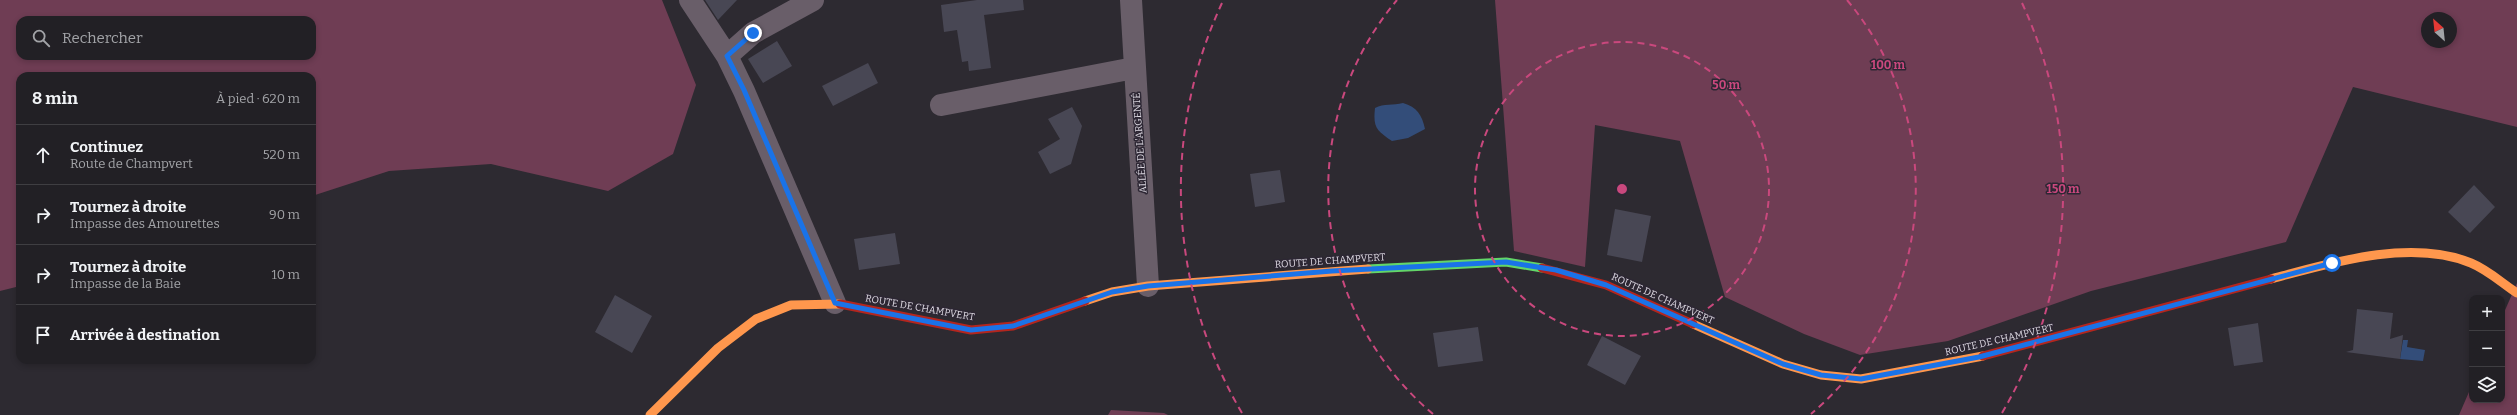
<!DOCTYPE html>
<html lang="fr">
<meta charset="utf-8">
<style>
body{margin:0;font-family:Bitter,serif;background:#2e2d32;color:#f1f3f6}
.controls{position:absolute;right:12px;bottom:12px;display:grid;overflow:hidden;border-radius:8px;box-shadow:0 2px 6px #0003}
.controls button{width:36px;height:36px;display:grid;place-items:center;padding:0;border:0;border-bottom:1px solid #3f3e42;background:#222025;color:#f1f3f6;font:20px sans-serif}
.compass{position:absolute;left:2421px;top:12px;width:36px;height:36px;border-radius:50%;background:#222025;box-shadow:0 2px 6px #0003;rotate:333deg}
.stop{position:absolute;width:12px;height:12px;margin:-9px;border:3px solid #1a73e8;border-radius:50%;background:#fff}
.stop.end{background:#1a73e8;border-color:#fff;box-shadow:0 1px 4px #0008}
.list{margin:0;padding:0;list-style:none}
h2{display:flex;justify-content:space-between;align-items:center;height:52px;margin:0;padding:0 16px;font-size:17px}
h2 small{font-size:13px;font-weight:400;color:#a2a3a7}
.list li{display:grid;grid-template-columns:26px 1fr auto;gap:12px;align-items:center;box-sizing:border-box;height:60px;padding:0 16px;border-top:1px solid #3f3e42}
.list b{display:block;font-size:15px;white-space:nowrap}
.list p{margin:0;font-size:13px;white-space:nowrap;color:#a2a3a7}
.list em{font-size:13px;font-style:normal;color:#a2a3a7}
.icon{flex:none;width:22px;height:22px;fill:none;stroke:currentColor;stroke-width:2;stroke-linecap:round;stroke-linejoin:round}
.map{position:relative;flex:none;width:2517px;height:415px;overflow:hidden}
.search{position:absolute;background:#222025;box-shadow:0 2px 6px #0003;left:16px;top:16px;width:300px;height:44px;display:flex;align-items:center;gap:10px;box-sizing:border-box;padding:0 14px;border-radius:12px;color:#a2a3a7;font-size:15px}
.panel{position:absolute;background:#222025;box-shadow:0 2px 6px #0003;left:16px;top:72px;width:300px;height:292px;border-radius:12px}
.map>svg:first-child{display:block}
.forest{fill:#6f3d54;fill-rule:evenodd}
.water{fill:#334d79}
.building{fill:#484754}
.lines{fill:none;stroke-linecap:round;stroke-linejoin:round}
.street{stroke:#695e69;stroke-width:22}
.fast{stroke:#63d668;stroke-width:9}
.slow{stroke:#ff974d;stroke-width:9}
.jam{stroke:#b3261e;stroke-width:9}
.route{stroke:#1a73e8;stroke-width:5}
.ring{fill:none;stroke:#c9487d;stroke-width:2;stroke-dasharray:7 5}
.labels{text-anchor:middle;stroke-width:3;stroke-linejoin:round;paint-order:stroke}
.street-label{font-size:10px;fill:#dedae3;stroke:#2d2734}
.centre{fill:#c9487d;stroke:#2d2734;stroke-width:2}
.ring-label{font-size:12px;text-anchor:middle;font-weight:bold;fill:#c9487d;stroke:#2d2734;stroke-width:3;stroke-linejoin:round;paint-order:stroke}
</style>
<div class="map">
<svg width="2517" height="415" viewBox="0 0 2517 415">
<rect width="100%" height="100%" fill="#2d2a31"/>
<path class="forest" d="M0,0H662L696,85L673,154L608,191L491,164L389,171L312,196V76H20V286L0,291ZM20,20H312V56H20Z
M1495,0H2517V127L2353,87L2286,242L2091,291L1948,341L1860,355L1804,334L1725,297L1680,141L1595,125L1585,267L1514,251ZM2427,18H2451V42H2427Z
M2517,283V415H2459L2472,385V400H2502V317Z
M1111,410L1164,413L1168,415H1108Z"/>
<path class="water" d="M1403,103C1417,107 1422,115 1425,129L1408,138L1392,141C1376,130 1373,127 1375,108C1384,103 1393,106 1403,103Z
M2403,340H2408L2407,347L2425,350L2423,361L2400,359Z"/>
<path class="building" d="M705,0H737L718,20Z
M977,0H1023L1024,10L984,15L991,68L969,71L968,61L962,62L957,30L944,32L941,5Z
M777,41L792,66L763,83L748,59Z
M868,63L878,83L833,106L822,86Z
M1072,107L1082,126L1071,164L1050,174L1038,152L1060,139L1048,119Z
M1280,170L1285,202L1255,207L1250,174Z
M2474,185L2495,207L2470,233L2448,212Z
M1615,209L1651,216L1642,262L1607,255Z
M895,233L900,264L859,270L854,239Z
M615,295L652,316L632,353L595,332Z
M2357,309L2393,313L2390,339L2403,335L2400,359L2346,352L2353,350Z
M2258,323L2263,362L2234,366L2228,328Z
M1478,327L1483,361L1438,367L1433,333Z
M1602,336L1641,356L1625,385L1587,365Z"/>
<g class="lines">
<path class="street" d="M690,0L727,56L744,91L835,303
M1131,0L1148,286
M727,56L753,33L813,0
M941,105L1134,68"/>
<path class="fast" d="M1368,269L1506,262L1542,268"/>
<path class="slow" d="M2271,279C2330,263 2411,238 2471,263C2488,270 2502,283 2517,293
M1085,301L1112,292L1148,286L1368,269
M1693,324L1783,364L1821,375L1861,379L1983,356
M650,415L718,348L756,319L791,305L840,304"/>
<path class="jam" d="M1542,268L1606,285L1693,324
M840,304L971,330L1013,326L1085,301
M1983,356L2271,279"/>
</g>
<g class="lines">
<path class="route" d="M753,33L727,56L744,90L835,303L971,330L1013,326L1112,292L1148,286L1332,271L1506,262L1556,270L1606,285L1783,364L1821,375L1861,379L1979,357L2332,263"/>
</g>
<g class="ring">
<circle cx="1622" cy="189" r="147"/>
<path d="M1433 414A294 294 0 0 1 1397 0M1847 0A294 294 0 0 1 1811 414"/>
<path d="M1242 413A441 441 0 0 1 1222 3M2022 3A441 441 0 0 1 2002 413"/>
</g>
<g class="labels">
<g class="street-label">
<text transform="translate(1139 143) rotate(-94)" y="4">ALLÉE DE L'ARGENTÉ</text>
<text transform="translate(1330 260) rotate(-4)" y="4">ROUTE DE CHAMPVERT</text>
<text transform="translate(1663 298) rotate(24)" y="4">ROUTE DE CHAMPVERT</text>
<text transform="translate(920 307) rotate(10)" y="4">ROUTE DE CHAMPVERT</text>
<text transform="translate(1999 339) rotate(-13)" y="4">ROUTE DE CHAMPVERT</text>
</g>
</g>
<circle cx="1622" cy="189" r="6" class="centre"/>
<g class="ring-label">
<text x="1888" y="69">100 m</text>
<text x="1726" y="89">50 m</text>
<text x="2063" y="193">150 m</text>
</g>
</svg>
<div class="controls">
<button>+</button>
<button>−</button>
<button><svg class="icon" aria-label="layers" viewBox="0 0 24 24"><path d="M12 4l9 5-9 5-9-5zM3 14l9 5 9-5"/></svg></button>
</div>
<svg class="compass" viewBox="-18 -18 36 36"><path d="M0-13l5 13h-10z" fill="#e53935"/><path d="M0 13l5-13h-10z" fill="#a2a3a7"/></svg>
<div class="stop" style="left:2332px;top:263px"></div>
<div class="stop end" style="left:753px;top:33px"></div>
<div class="search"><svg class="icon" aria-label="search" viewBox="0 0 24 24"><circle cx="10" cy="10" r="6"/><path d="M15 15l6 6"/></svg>Rechercher</div>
<section class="panel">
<h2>8 min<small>À pied · 620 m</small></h2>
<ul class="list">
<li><svg class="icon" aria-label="ahead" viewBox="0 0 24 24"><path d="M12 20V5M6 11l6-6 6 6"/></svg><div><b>Continuez</b><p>Route de Champvert</p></div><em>520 m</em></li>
<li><svg class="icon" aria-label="right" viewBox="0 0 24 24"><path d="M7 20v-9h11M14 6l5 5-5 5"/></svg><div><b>Tournez à droite</b><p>Impasse des Amourettes</p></div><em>90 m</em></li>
<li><svg class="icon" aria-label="right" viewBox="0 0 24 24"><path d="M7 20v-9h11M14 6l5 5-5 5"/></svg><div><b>Tournez à droite</b><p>Impasse de la Baie</p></div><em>10 m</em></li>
<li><svg class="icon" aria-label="arrive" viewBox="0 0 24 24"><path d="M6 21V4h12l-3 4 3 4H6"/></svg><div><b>Arrivée à destination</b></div></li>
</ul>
</section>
</div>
